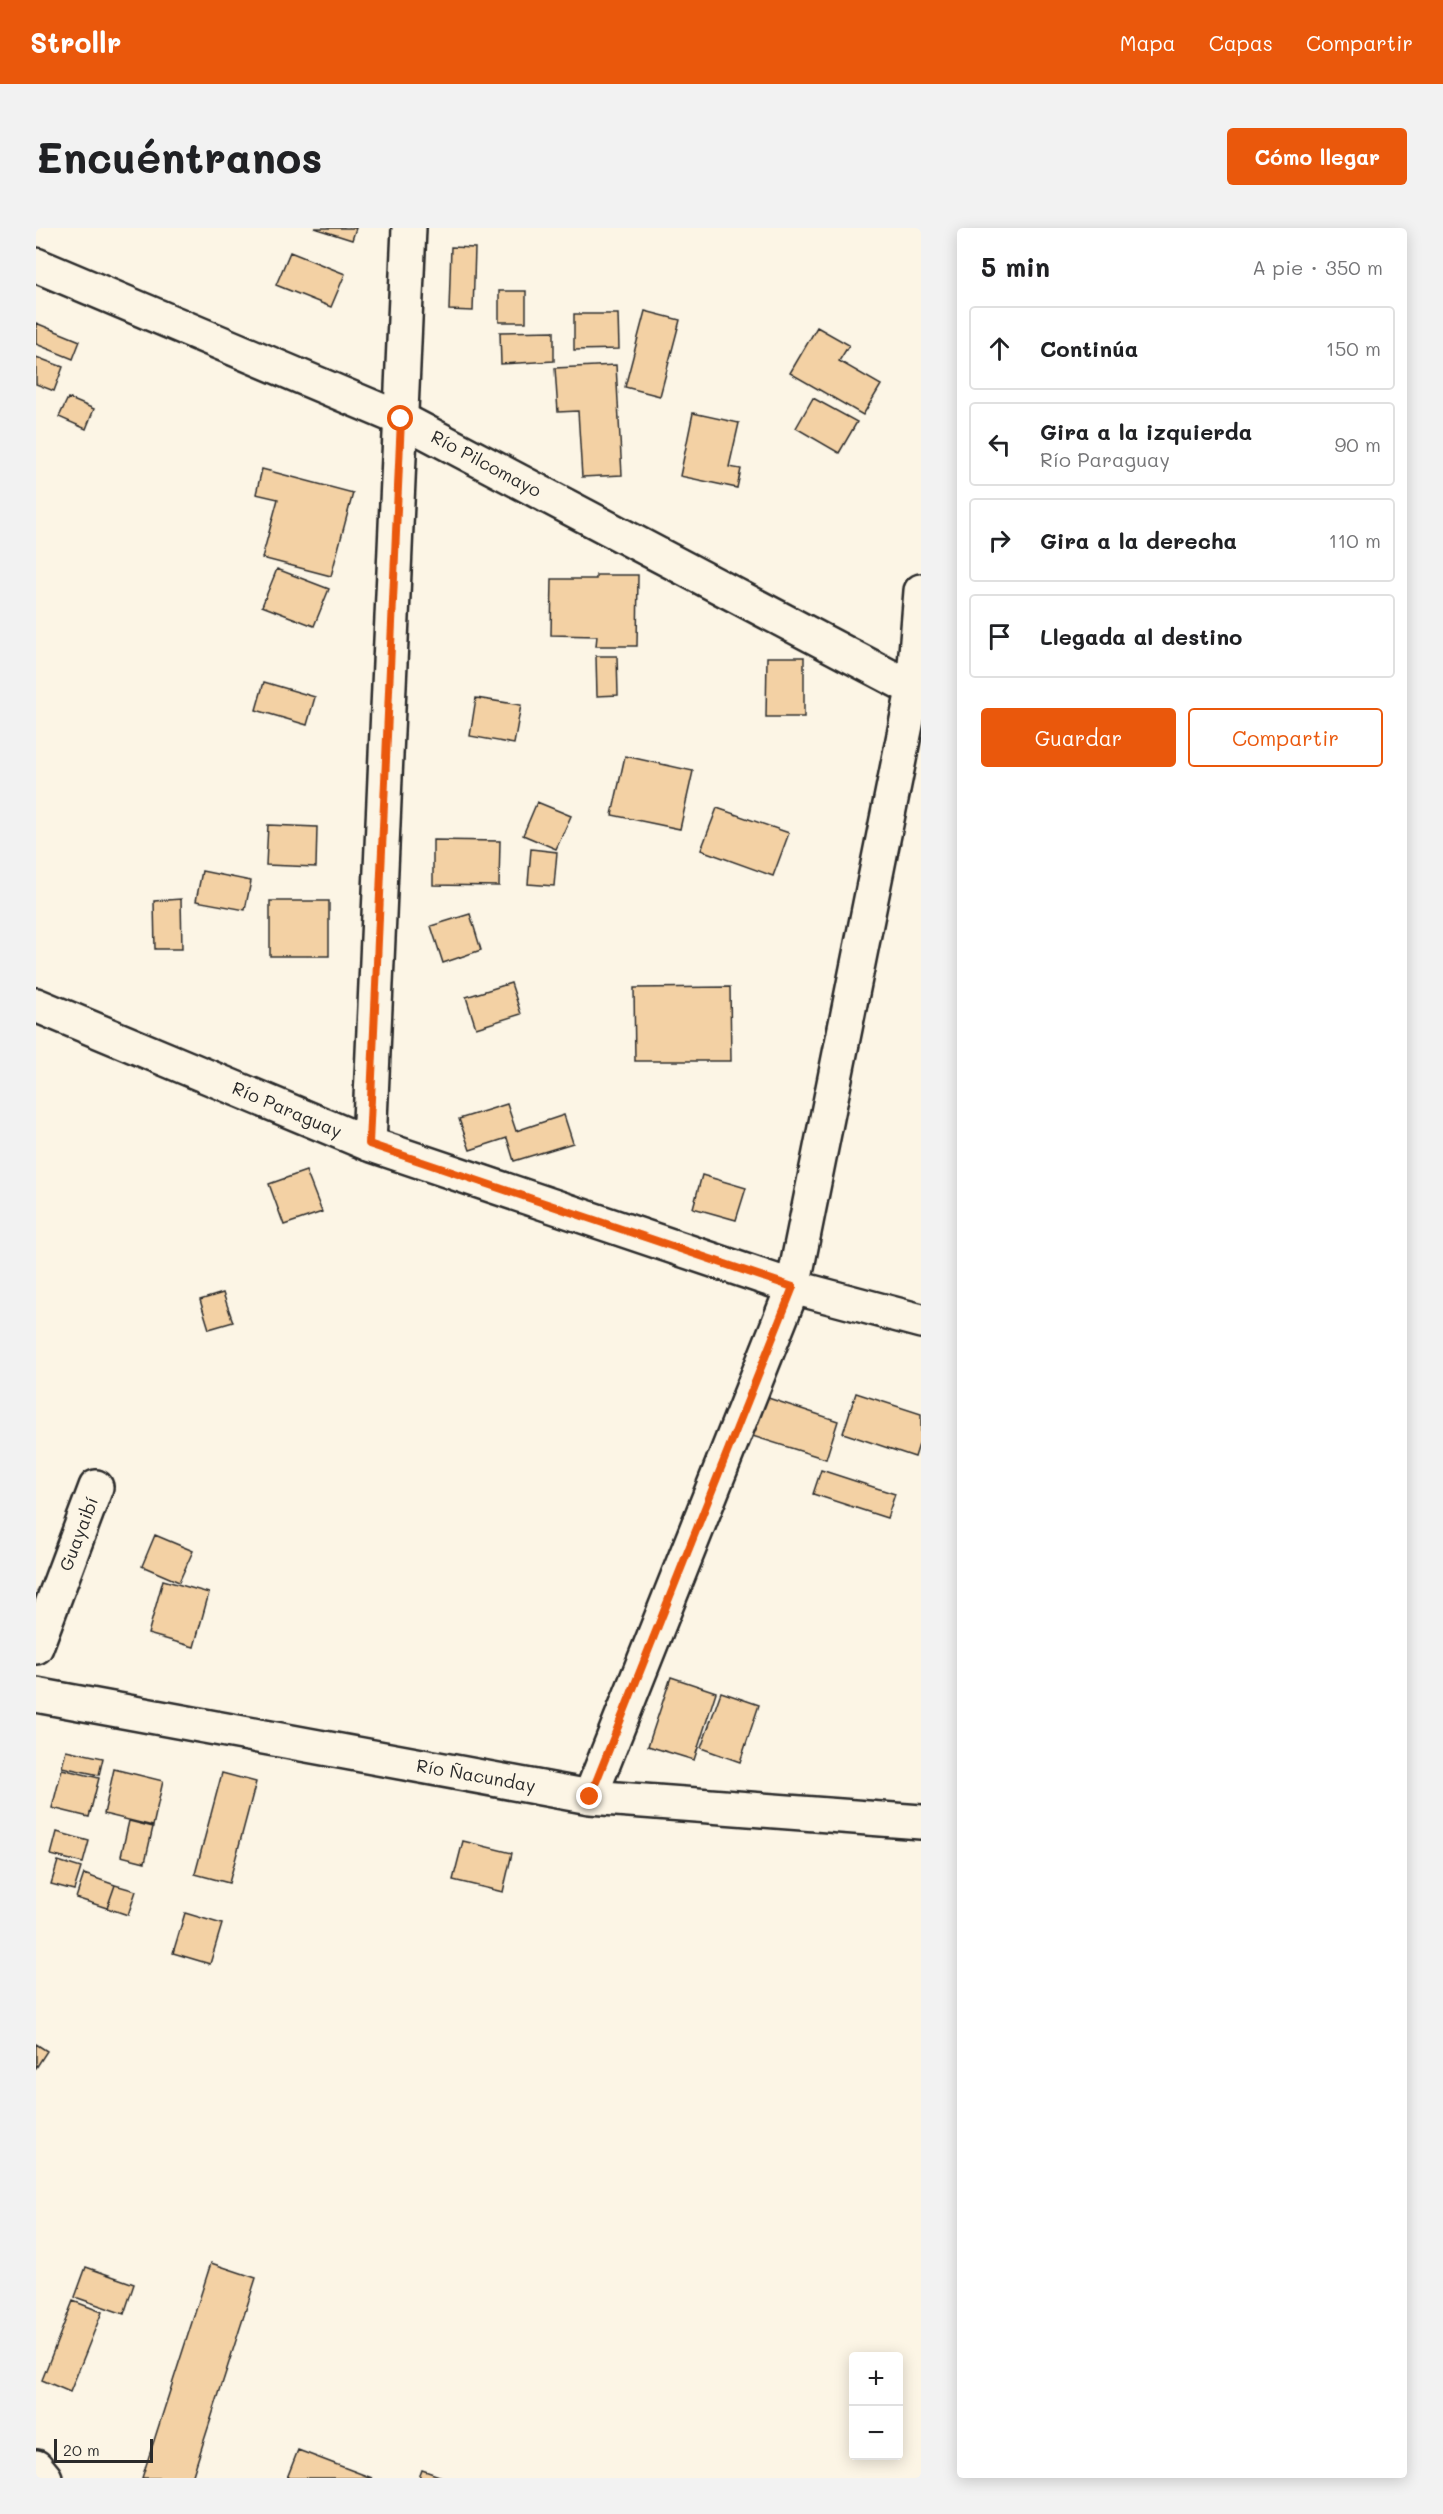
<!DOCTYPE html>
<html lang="es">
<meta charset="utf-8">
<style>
body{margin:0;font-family:Mali,sans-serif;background:#f2f2f2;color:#202124}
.controls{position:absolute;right:18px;bottom:18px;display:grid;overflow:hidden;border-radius:6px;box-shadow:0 3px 15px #0003}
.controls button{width:54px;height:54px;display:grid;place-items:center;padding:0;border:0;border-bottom:2px solid #e0e0e0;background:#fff;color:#202124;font:30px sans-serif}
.scale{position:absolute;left:18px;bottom:15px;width:99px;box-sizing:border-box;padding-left:6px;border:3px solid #2b2b2b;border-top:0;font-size:16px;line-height:21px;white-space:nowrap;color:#2b2b2b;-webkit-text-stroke:4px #fcf5e5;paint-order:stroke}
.stop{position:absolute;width:18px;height:18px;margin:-14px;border:4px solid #ea580c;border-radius:50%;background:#fff}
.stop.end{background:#ea580c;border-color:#fff;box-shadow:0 2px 6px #0008}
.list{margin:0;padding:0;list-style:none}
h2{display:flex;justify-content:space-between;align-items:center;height:78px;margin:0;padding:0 24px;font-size:26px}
h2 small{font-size:20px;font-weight:400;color:#757577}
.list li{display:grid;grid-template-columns:39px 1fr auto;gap:18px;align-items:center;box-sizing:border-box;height:84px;margin:0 12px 12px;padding:0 12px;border:2px solid #e0e0e0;border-radius:6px}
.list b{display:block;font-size:22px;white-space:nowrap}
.list p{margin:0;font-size:20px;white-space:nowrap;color:#757577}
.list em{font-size:20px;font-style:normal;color:#757577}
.actions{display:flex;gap:12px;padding:18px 24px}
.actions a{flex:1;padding:14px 0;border:2px solid #ea580c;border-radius:6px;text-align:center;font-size:21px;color:#ea580c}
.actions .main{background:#ea580c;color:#fff}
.icon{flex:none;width:33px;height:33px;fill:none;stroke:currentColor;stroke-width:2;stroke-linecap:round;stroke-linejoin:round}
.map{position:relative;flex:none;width:885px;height:2250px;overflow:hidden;border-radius:6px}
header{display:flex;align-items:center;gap:36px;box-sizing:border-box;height:84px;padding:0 30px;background:#ea580c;color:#fff}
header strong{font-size:28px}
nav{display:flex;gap:33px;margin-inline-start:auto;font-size:21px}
.intro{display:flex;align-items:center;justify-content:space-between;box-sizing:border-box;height:144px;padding:0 36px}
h1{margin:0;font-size:42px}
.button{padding:15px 27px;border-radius:6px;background:#ea580c;color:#fff;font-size:21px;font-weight:700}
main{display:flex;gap:36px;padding:0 36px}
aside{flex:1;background:#fff;border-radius:6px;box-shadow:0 3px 15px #0003}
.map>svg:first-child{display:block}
.building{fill:#f3d1a4;stroke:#2b2b2b;stroke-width:1.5}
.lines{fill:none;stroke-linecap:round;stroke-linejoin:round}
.minor-casing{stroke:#2b2b2b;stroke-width:38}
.tertiary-casing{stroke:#2b2b2b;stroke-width:38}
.minor{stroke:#fcf5e5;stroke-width:33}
.tertiary{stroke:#fcf5e5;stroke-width:33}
.route{stroke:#ea580c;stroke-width:8}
.labels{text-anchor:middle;stroke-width:6;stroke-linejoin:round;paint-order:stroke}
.street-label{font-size:18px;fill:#2b2b2b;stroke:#fcf5e5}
</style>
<header>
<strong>Strollr</strong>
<nav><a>Mapa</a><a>Capas</a><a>Compartir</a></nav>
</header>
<div class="intro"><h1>Encuéntranos</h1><a class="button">Cómo llegar</a></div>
<main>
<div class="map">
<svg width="885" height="2250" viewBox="0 0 885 2250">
<rect width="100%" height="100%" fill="#fcf5e5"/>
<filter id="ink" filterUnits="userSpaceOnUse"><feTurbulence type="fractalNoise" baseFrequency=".0167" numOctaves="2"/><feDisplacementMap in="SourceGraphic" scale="12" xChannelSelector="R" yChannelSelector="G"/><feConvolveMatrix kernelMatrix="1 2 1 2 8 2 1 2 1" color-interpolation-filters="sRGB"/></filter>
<g filter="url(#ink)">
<path class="building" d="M278,0H320L316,12Z
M415,19L439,20L437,83L413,82Z
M254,24L309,46L295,79L240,57Z
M463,63H490V94H463Z
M609,83L644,92L624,168L589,159Z
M538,86H582L583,121L538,122Z
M0,95L44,113L37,131L0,116Z
M781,99L813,117L803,133L845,157L827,187L754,145Z
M518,103V133L465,136L464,104Z
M0,129L27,139L18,163L0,156Z
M580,137L586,247L546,249L542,183L522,184L519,140Z
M32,170L58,181L50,201L23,189Z
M777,170L821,194L803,225L760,200Z
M657,185L703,195L693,239L705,241L701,260L644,248Z
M226,241L317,265L295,348L226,330L242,271L220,266Z
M241,341L293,361L278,398L226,378Z
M560,347H602L601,418H560L561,408L515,407L516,351H560Z
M560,428H581L582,467L561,468Z
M731,429H768V489H730Z
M228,454L279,469L271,497L220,482Z
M440,470L485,477L478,516L434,508Z
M589,528L657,543L644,601L576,587Z
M501,574L535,588L520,621L487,607Z
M681,580L753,605L737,648L665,622Z
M232,597L281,599L280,639L230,637Z
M397,612L464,613L463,658L397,657Z
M495,621L521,624L518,658L492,656Z
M166,643L215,653L209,682L160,673Z
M145,671L146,721H119L118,673Z
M234,673H293V728H234Z
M434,686L445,722L407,735L395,698Z
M475,755L485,786L440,800L430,769Z
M694,759L695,833H599L598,760Z
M471,876L480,903L528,887L537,915L478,933L471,910L434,922L423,891Z
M270,943L286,984L248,997L233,956Z
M666,947L710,960L700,992L657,980Z
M187,1065L197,1094L173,1101L164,1072Z
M820,1165L885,1186V1210L879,1229L807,1205Z
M723,1167L802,1193L790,1231L710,1206Z
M785,1242L859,1266L851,1290L777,1266Z
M119,1307L157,1323L143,1354L106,1338Z
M127,1352L173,1365L158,1419L112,1406Z
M635,1449L680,1464L658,1532L612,1518Z
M685,1464L723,1477L704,1534L665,1520Z
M30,1522L67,1530L63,1547L26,1539Z
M26,1541L63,1550L53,1589L16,1580Z
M78,1541L127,1553L117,1598L68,1586Z
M186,1545L220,1554L193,1655L159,1646Z
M93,1593L117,1599L109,1634L85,1628Z
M21,1604L53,1613L47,1635L15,1627Z
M427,1613L476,1625L467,1664L417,1652Z
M22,1633L45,1640L38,1662L15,1656Z
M48,1646L79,1657L71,1680L40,1670Z
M79,1657L100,1663L92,1687L71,1680Z
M149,1685L186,1696L174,1736L137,1725Z
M0,1816L11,1823L0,1840Z
M175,2035L220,2050L156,2250H106Z
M50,2039L98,2056L88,2086L39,2069Z
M37,2073L66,2084L34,2164L6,2152Z
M262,2222L336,2250H251Z
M386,2242L409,2250H383Z"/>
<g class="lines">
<g class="minor-casing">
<path id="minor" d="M0,37L365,191L885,465
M0,777L333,916L757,1059L885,1093
M0,1419L60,1259
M0,1467L554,1569L885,1594
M554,1569L757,1059L877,462L885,363
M0,2239L9,2250"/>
</g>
<g class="tertiary-casing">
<path id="tertiary" d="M333,916L373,0"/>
</g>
<use href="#minor" class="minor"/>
<use href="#tertiary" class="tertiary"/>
</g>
</g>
<g class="lines" filter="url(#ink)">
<path class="route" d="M365,191L333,916L757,1059L554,1569"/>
</g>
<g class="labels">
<g class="street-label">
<text transform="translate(450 236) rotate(28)" y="6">Río Pilcomayo</text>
<text transform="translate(251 882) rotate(23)" y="6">Río Paraguay</text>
<text transform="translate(43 1306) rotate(-69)" y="6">Guayaibí</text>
<text transform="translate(440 1548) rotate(10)" y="6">Río Ñacunday</text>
</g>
</g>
</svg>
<div class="controls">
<button>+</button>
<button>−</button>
</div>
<div class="scale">20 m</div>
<div class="stop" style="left:365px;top:191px"></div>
<div class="stop end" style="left:554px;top:1569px"></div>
</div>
<aside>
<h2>5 min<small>A pie · 350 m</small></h2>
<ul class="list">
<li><svg class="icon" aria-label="ahead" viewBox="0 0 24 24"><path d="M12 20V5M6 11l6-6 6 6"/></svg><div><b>Continúa</b></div><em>150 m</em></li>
<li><svg class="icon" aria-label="left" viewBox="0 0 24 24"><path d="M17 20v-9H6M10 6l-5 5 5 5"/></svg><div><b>Gira a la izquierda</b><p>Río Paraguay</p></div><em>90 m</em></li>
<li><svg class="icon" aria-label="right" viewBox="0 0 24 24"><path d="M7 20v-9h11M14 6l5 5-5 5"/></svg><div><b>Gira a la derecha</b></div><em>110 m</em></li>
<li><svg class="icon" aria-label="arrive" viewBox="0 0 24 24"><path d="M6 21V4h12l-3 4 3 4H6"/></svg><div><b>Llegada al destino</b></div></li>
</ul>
<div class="actions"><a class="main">Guardar</a><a>Compartir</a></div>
</aside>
</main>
